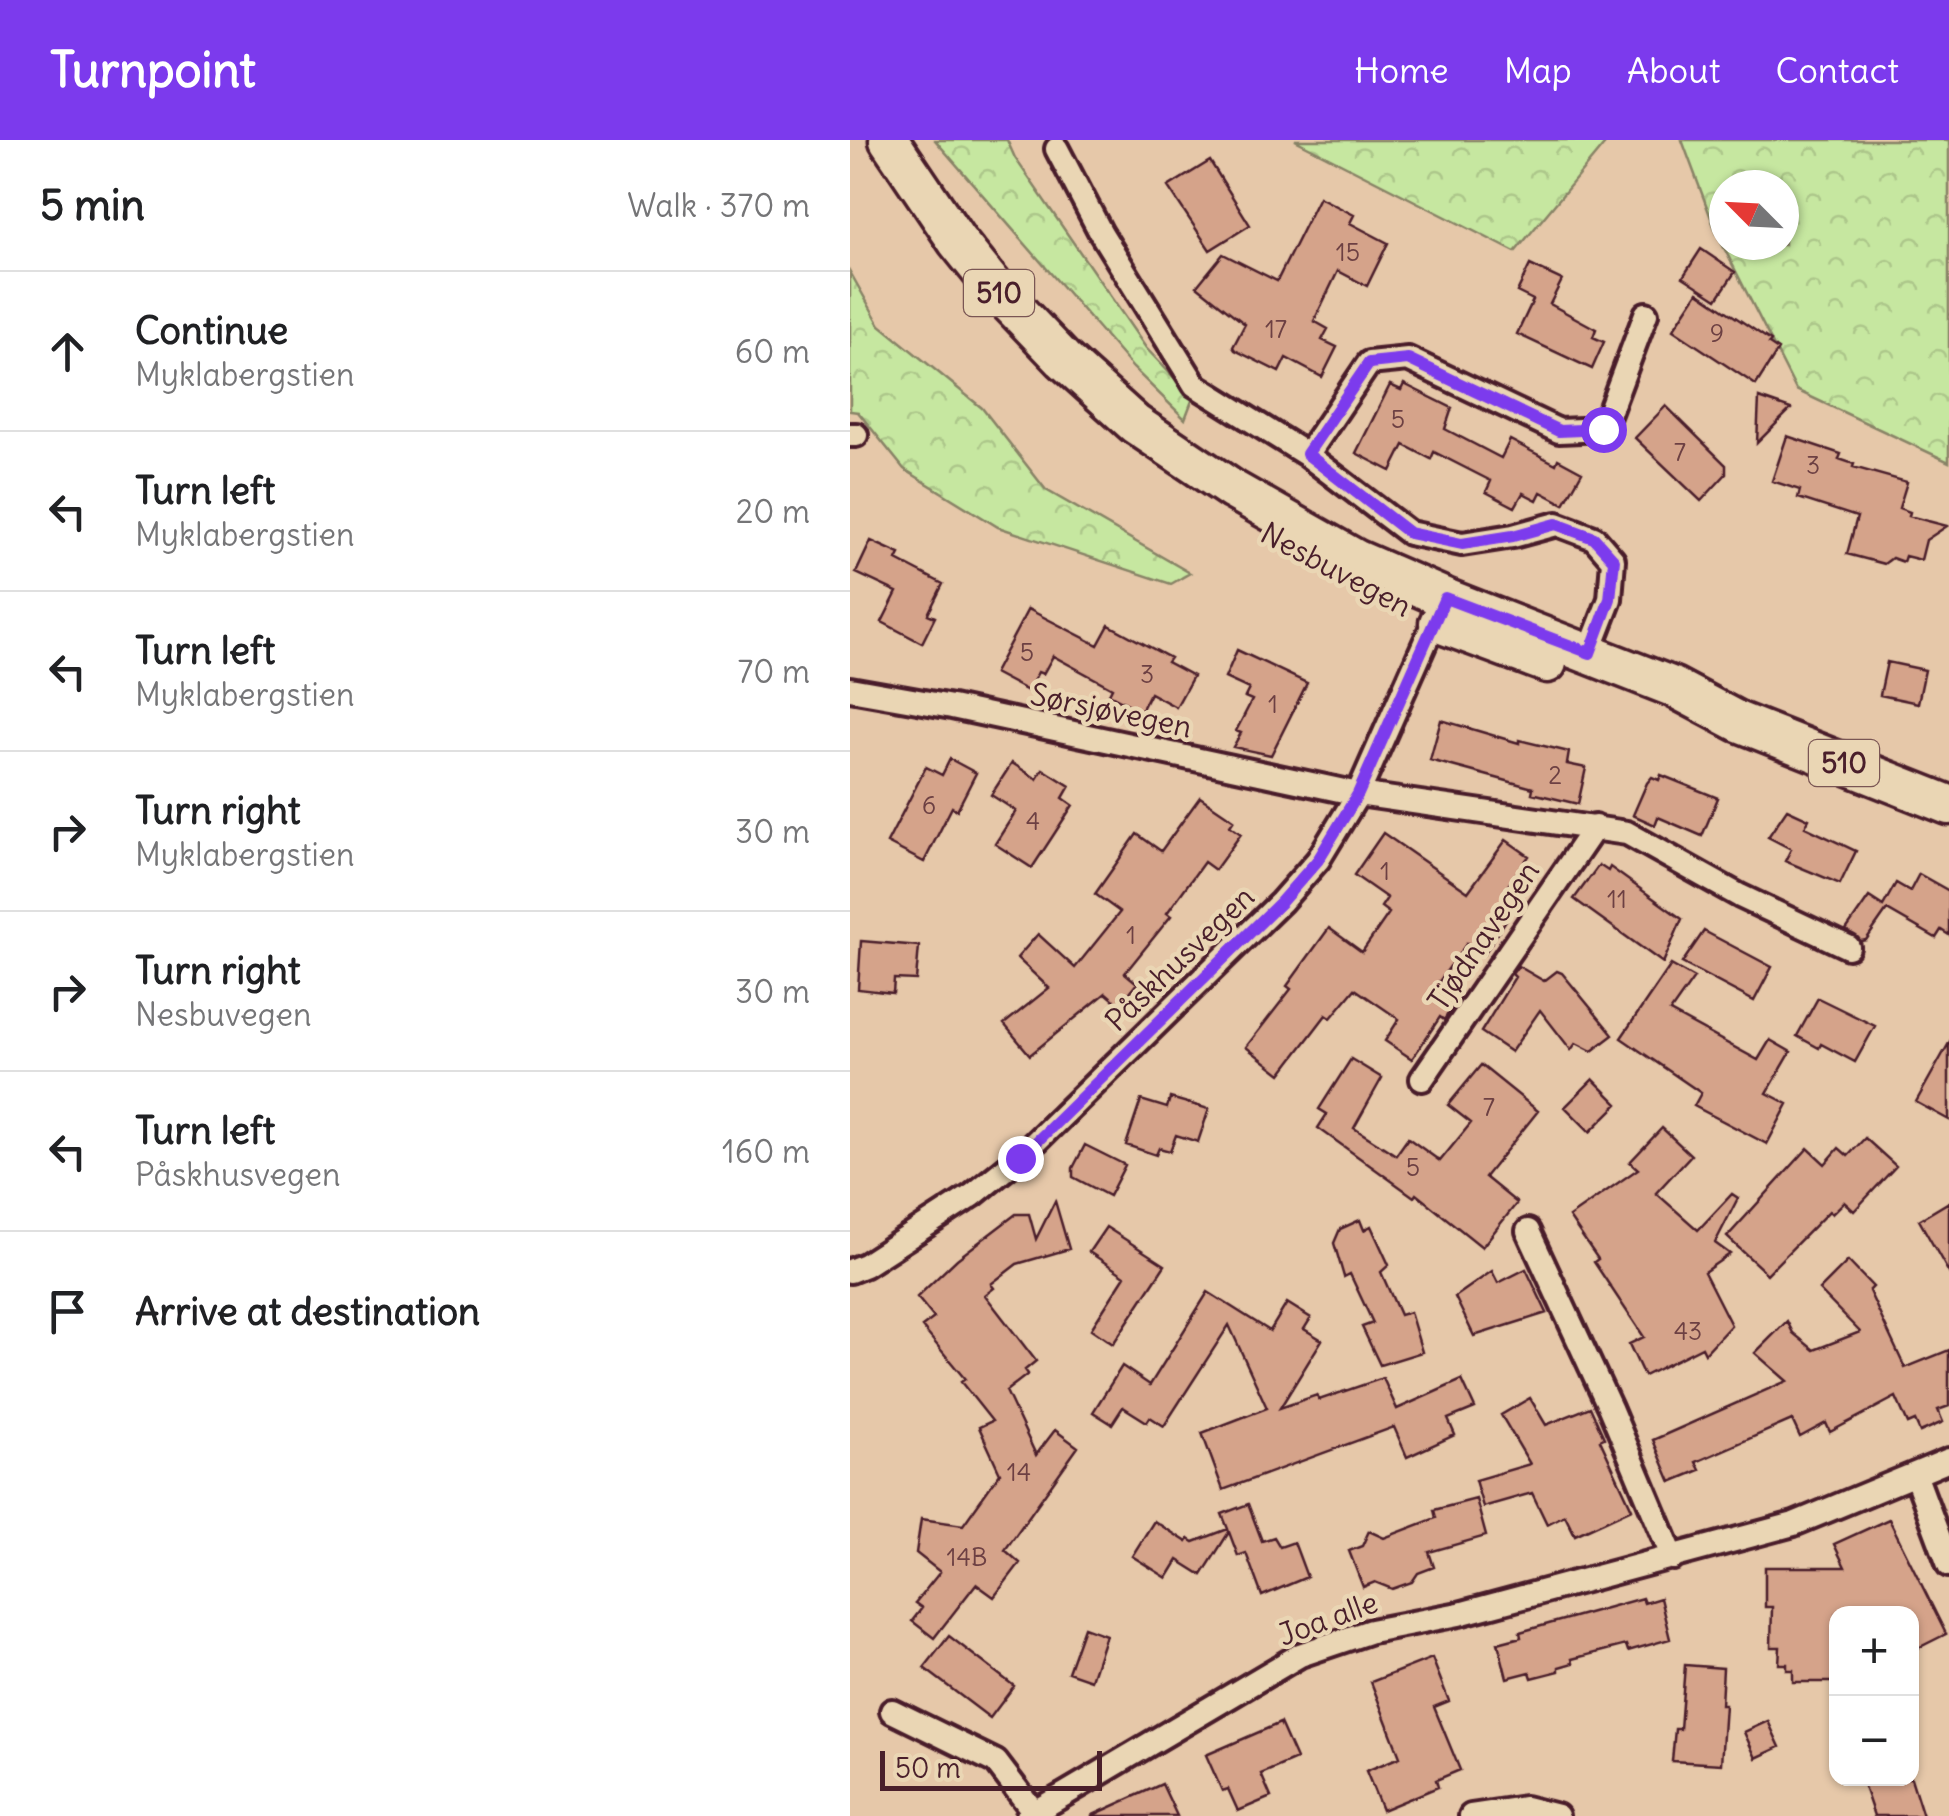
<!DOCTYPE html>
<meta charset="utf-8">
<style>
body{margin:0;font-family:Delius,sans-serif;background:#f2f2f2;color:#202124}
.controls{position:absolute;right:30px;bottom:30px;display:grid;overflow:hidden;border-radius:20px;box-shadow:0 2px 8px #0004}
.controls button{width:90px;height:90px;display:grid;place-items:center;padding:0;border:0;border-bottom:2px solid #e0e0e0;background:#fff;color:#202124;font:50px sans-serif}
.compass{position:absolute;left:859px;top:30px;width:90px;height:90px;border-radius:50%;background:#fff;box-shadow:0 2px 8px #0004;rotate:294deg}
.scale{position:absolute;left:30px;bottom:25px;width:222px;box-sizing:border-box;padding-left:10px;border:5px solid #4a1f2b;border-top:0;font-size:28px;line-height:35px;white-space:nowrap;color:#4a1f2b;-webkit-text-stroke:8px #ead6b4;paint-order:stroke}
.stop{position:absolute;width:30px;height:30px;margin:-22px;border:8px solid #7c3aed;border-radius:50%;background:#fff}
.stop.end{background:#7c3aed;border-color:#fff;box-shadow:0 2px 10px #0008}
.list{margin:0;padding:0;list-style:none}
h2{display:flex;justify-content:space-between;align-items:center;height:130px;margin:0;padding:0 40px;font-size:42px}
h2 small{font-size:32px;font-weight:400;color:#757577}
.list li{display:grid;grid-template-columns:65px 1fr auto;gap:30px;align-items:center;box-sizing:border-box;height:160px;padding:0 40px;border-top:2px solid #e0e0e0}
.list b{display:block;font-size:38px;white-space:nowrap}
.list p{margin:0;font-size:32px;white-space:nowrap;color:#757577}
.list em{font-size:32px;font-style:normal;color:#757577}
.icon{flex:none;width:55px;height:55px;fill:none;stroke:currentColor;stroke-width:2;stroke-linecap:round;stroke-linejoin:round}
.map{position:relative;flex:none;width:1099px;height:1676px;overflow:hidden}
header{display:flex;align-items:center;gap:60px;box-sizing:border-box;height:140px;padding:0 50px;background:#7c3aed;color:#fff}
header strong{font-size:48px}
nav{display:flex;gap:55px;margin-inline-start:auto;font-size:35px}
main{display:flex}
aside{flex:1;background:#fff}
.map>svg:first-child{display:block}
.forest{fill:url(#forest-crowns);stroke:#888366;stroke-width:2.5;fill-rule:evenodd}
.building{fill:#d5a38a;stroke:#4a1f2b;stroke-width:2.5}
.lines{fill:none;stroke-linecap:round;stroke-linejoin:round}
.street-casing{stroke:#4a1f2b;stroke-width:30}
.primary-casing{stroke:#4a1f2b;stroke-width:45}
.street{stroke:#ead6b4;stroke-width:22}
.primary{stroke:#ead6b4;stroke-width:38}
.route{stroke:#7c3aed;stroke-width:12}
.labels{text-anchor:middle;stroke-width:9;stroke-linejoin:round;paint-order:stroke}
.number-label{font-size:25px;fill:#6d4043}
.shield{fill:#ead6b4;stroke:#7a5654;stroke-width:2.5}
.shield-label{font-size:28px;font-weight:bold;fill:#4a1f2b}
.street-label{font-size:30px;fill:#4a1f2b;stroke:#ead6b4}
</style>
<header>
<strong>Turnpoint</strong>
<nav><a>Home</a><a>Map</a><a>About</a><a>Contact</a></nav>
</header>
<main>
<aside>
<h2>5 min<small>Walk · 370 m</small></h2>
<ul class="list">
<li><svg class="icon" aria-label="ahead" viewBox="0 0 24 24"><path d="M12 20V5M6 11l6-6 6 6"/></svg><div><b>Continue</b><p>Myklabergstien</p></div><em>60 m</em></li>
<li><svg class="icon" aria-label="left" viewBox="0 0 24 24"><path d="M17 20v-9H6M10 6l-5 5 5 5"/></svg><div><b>Turn left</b><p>Myklabergstien</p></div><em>20 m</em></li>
<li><svg class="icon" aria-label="left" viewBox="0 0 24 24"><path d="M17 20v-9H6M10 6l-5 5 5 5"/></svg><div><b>Turn left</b><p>Myklabergstien</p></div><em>70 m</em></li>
<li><svg class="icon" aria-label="right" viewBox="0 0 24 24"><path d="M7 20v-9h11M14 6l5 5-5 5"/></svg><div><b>Turn right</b><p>Myklabergstien</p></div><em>30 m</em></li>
<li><svg class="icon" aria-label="right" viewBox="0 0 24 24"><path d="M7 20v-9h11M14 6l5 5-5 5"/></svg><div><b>Turn right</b><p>Nesbuvegen</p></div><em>30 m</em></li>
<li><svg class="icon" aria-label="left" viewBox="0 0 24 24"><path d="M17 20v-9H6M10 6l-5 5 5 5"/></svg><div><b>Turn left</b><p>Påskhusvegen</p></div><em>160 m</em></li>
<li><svg class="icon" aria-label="arrive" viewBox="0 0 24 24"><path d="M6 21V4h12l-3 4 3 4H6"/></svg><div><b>Arrive at destination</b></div></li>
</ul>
</aside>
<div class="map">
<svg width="1099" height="1676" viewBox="0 0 1099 1676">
<defs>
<pattern id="forest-crowns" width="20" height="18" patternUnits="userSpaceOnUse" patternTransform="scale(2.5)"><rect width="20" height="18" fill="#c6e7a0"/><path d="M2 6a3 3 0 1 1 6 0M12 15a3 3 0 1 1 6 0" fill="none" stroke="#acc68a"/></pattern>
</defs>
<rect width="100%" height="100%" fill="#e6c8a9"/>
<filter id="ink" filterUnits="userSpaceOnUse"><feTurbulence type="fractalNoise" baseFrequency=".01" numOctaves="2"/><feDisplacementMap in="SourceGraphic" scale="20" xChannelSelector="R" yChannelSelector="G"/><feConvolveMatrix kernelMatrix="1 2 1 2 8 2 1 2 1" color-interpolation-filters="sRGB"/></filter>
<g filter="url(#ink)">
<path class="forest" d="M85,0H157L165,18L296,208L343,258L335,279L283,228Z
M445,0H758L665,112Z
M832,0H1099V322L946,250L867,94ZM874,45H934V105H874Z
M0,132L30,185L132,268L196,350L340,433L321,444L148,387L54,329L8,272L0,271Z"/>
<path class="building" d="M360,21L400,85L360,110L318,47Z
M469,57L504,75L500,83L538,103L517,146L488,131L464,181L478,189L472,200L487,207L472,237L436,218L429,232L385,210L383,207L395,184L347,146L373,114L427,141Z
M851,109L885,132L867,159L833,137Z
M680,125L712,140L700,164L746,189L743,197L754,202L742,229L667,194L683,160L667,152Z
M848,152L921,201L919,204L928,210L906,245L823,190Z
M554,244L602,268L595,289L651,318L660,300L706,324L708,319L732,332L714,364L691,352L687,360L673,353L665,367L636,352L641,341L584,312L581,319L554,305L541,331L506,313L540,245L551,250Z
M909,258L941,269L907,303Z
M816,266L876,325V334L851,361L785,298Z
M937,296L991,314L989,319L1004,324L1003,327L1057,342L1049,368L1060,372L1059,376L1097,386L1076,400L1071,420L1055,416L1053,422L1042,418L1034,424L997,414L1007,377L948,358L950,350L922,341Z
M21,401L50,414L47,420L93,444L78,474L85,477L72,503L32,482L47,452L6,433Z
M178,469L248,505L259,485L320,518L317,522L343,536L326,567L300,553L291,571L259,554L262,548L203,516L193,534L188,532L178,551L144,533Z
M387,510L457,543L421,615L383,607L391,593L386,591L402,560L395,557L399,549L375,538Z
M1037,522L1075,530L1068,563L1030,555Z
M591,580L669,603V600L719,612L717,624L736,628L728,664L682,653L683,648L580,620Z
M100,619L126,633L107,670L102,667L74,722L37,703L76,627L92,635Z
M162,623L187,639L193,629L220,646L213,658L223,665L182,728L145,704L166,671L141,655Z
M811,635L868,658L852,696L808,677L805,685L783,675L797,643L802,637L809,640Z
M350,657L384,680L380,686L391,694L365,730L354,722L317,773L321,776L275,833L287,843L270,865L256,853L180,915L154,884L199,848L167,818L188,794L225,828L270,772L245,754L287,694L311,711Z
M937,669L959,679L955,687L1006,711L990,744L935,721L941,709L918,697Z
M533,693L618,752L656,700L679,716L657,747L671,757L634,814L617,803L588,843L609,857L594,880L590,877L562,919L535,901L549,879L505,849L481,878L476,875L431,934L396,907L441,849L437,846L479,788L512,812L539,773L531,767L537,758L504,735Z
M749,725L758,731L760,727L832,779L813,823L724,759Z
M1069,734L1099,751V795L1091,790L1086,798L1037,770L1016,800L1011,801L996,790L1019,757L1033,766L1046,743L1060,751Z
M854,791L922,827L904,861L832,823Z
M11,801L69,806L66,840L44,839L43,853L8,849Z
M821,825L844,838L820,872L908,920L920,900L941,912L917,953L938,964L917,1004L844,966L851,953L771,898Z
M668,826L694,841L707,831L712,833L763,895L742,911L726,903L721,910L690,870L661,912L631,892L665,837L662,834Z
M968,858L1025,886L1005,922L971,904L969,908L947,896Z
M1099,903V980L1066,962Z
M501,919L532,938L504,988L546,1015L558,998L590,1021L621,983L598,965L631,925L688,971L635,1037L667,1063L632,1107L566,1054L564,1057L468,988L477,974L469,969Z
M743,939L768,964L740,992L715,967Z
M320,958L359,969L348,1002L326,995L320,1011L309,1008L306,1015L276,1005L291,960L317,968Z
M812,988L841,1015L806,1053L848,1090L882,1054L888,1058L865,1103L880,1114L854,1132L881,1185L855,1213L852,1207L794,1236L779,1204L794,1197L744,1122L748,1119L719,1077L788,1029L780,1022Z
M1015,998L1046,1026L1004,1071L994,1062L982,1074L979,1071L917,1134L877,1097L958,1008L975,1024L989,1008L998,1016Z
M235,1005L275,1025L259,1056L223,1037V1028Z
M205,1061L219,1109L167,1124L141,1144L144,1148L135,1155L186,1221L175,1230L178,1234L156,1251L186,1315L205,1290L228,1307L155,1410L170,1423L144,1457L126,1444L84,1498L62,1481L72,1468L65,1463L90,1432L66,1413L71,1379L113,1385L150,1333L129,1287L142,1281L111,1242L115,1239L72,1187L84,1178L67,1157L107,1119L166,1074H179L186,1099Z
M1099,1062V1133L1069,1080Z
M510,1080L514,1090L521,1086L539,1125L531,1132L550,1175L560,1172L572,1212L530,1225L512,1187L523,1183L500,1134L494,1137L484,1103L490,1089Z
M256,1087L315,1125L263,1204L241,1189L275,1136L239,1112Z
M998,1121L1023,1147L1019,1151L1055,1228L1099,1210V1266L1088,1270L1093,1282L1070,1292L1065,1281L1058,1284L1046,1257L980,1292L976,1283L950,1297L942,1280L846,1322L850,1330L821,1342L803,1300L937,1241L905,1213L937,1181L943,1193L964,1210L1010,1192L969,1150Z
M676,1129L697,1173L624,1196L605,1157L642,1131L648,1143Z
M358,1152L420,1191L437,1163L461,1178L454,1189L472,1200L430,1268L467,1255L469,1260L533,1238L547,1269L612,1240L625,1268L598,1279L605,1295L557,1317L544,1287L373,1350L352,1293L417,1268L379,1185L314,1286L300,1277L297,1282L273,1267L262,1284L243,1272L272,1226L300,1245Z
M680,1258L696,1285L740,1267L754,1298L750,1300L782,1369L725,1395L715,1375L697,1384L682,1353L633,1367L625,1340L680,1324L651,1275Z
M626,1359L636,1396L579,1412L584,1427L568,1433L562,1442L542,1449L525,1442L513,1447L499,1411L512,1406L519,1391L534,1398L586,1378L584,1370Z
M398,1364L412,1401L424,1397L430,1407L444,1402L457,1437L412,1456L396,1413L388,1416L379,1392L352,1435L328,1420L317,1438L282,1416L304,1381L337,1402L339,1399L344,1402L378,1389L372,1374Z
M1039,1379L1096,1494L1062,1511V1474H986V1542H943V1530H937V1524H929L930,1507H921L922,1467H915V1427H995L984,1404Z
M792,1458L794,1463L810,1458L820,1499L778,1511L776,1505L722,1519L723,1523L709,1527V1531L682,1538L680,1532L657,1538L648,1503L671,1497L670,1492Z
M234,1487L256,1495L241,1540L218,1532Z
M99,1496L164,1546L140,1578L74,1528Z
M582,1518L599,1561L584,1567L610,1630L586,1640L588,1647L532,1670L516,1631L550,1617L521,1542Z
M835,1525L873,1528L871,1565H875L871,1624L822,1621L825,1589H830Z
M918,1581L930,1607L906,1618L894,1592Z
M430,1583L446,1619L411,1634L421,1657L388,1671L378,1649L372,1651L356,1615Z
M1011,1638H1061L1073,1676H1024Z
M312,1644L327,1676H241Z"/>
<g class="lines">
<g class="street-casing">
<path id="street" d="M207,9L251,93L345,245L457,315L559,393L612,404L663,396L707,384L744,398L763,420L760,459L739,513
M0,295H6
M457,315L519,223L558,219L709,291L753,289L796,174
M0,549L102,567L508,654L777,693L890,756L998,807
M572,939L745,687
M678,1091L760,1268L823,1418
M0,1131L15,1125L123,1055L170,1017L431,762L468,720L508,654L589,471
M1065,1334L1099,1425
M42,1571L146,1622L184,1672
M178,1676L450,1515L521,1491L609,1474L944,1384L1099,1320
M621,1676L675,1668L707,1676"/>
</g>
<g class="primary-casing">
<path id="primary" d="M39,0L107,101L144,147L213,219L285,284L383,350L507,420L595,458L823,547L889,582L1099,665
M589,483L697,523"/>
</g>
<use href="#street" class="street"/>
<use href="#primary" class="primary"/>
</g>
</g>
<g class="lines" filter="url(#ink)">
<path class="route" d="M170,1018L431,762L468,720L508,654L595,458L740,513L760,459L764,420L744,398L706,384L663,396L612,404L559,393L457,314L519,223L558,219L709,291L753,289"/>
</g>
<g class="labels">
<g class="number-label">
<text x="498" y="121">15</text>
<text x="426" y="198">17</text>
<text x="867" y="202">9</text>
<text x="548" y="288">5</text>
<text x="830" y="321">7</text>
<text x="963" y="334">3</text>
<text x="177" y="521">5</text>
<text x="297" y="543">3</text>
<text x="423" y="573">1</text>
<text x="705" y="644">2</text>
<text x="79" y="674">6</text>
<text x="183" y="690">4</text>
<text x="535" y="740">1</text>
<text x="767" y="768">11</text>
<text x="281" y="804">1</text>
<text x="639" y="976">7</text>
<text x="563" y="1036">5</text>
<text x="838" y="1200">43</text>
<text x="169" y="1341">14</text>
<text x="117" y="1426">14B</text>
</g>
<g class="shield">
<rect x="114" y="130" width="70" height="46" rx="8"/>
<rect x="959" y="600" width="70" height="46" rx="8"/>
</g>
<g class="shield-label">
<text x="149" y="163">510</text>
<text x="994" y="633">510</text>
</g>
<g class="street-label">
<text transform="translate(486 430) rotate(28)" y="10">Nesbuvegen</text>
<text transform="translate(261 571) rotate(12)" y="10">Sørsjøvegen</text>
<text transform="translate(634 796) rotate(-56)" y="10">Tjødnavegen</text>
<text transform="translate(330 819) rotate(-44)" y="10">Påskhusvegen</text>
<text transform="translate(478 1479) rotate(-20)" y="10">Joa alle</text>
</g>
</g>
</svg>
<div class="controls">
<button>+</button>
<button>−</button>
</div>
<svg class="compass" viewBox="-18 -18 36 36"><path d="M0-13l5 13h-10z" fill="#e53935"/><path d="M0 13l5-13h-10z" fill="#757577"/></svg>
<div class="scale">50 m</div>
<div class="stop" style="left:753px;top:289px"></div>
<div class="stop end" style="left:170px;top:1018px"></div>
</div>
</main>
